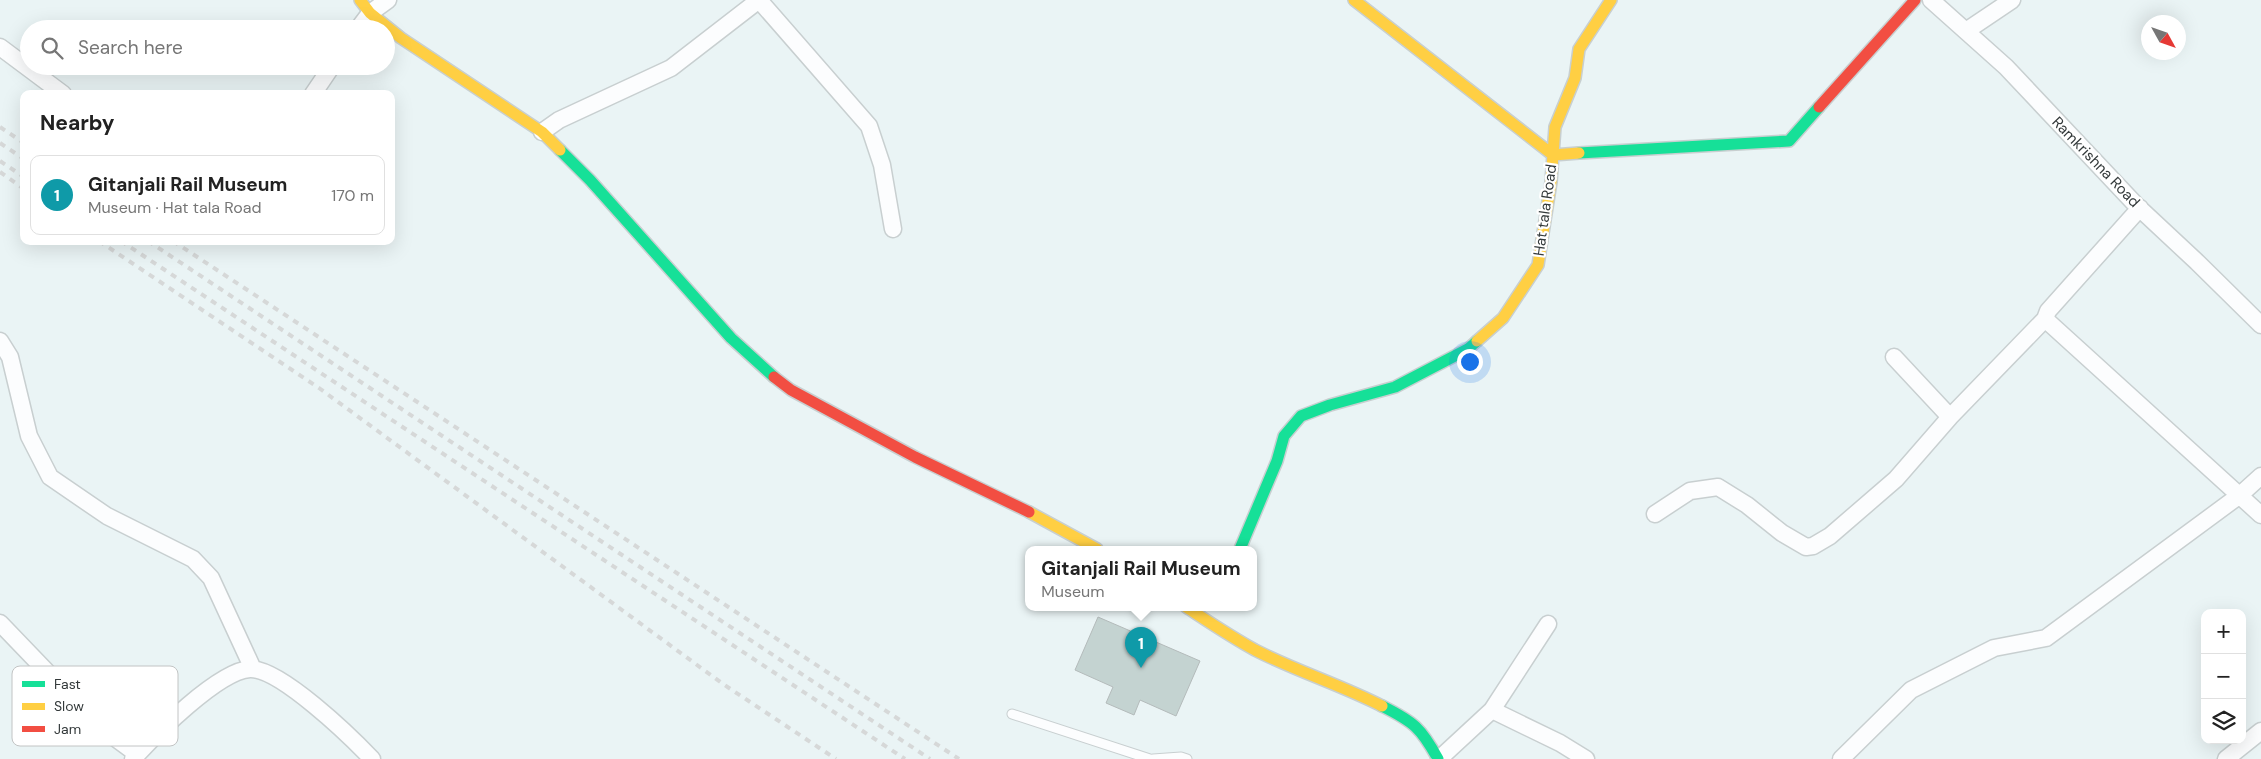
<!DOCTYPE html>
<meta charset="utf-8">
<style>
body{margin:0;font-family:"DM Sans",sans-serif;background:#f2f2f2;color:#222}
.controls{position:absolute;right:15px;bottom:15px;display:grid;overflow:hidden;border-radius:10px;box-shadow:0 5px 20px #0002}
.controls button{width:45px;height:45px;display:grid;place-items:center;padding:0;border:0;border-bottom:1px solid #e0e0e0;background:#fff;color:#222;font:25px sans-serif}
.compass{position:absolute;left:2141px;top:15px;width:45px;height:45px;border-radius:50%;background:#fff;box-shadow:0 5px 20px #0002;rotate:130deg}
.you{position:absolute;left:1469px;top:361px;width:18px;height:18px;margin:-12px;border:4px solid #fff;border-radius:50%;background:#1a73e8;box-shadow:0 0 0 8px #1a73e833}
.badge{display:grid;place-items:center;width:32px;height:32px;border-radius:50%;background:#ea580c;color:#fff;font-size:16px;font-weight:700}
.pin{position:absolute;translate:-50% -41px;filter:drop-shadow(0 1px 2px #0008)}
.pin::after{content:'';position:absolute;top:26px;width:18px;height:15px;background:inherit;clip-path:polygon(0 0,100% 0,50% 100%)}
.popup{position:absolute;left:1025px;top:546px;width:232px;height:65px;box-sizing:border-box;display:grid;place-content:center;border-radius:10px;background:#fff;filter:drop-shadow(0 1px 4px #0005);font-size:16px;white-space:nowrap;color:#767676}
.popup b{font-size:19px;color:#222}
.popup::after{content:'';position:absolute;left:50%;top:100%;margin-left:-10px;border:10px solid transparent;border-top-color:#fff}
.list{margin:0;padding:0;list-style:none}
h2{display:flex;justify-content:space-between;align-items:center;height:65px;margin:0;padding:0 20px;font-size:21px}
h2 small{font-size:16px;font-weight:400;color:#767676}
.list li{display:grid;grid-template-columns:32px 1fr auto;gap:15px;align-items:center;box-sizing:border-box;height:80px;margin:0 10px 10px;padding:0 10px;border:1px solid #e0e0e0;border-radius:10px}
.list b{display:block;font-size:19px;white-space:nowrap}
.list p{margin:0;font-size:16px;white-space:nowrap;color:#767676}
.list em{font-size:16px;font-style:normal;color:#767676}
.icon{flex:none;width:28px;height:28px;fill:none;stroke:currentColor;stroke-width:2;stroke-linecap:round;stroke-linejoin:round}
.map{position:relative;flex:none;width:2261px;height:759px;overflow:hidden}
.search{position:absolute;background:#fff;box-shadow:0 5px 20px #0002;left:20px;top:20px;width:375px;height:55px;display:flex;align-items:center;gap:12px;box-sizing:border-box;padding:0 18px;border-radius:28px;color:#767676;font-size:19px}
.panel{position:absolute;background:#fff;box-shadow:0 5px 20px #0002;left:20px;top:90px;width:375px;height:155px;border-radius:10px}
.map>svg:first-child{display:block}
.building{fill:#c4d3d1;stroke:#b4bbbb}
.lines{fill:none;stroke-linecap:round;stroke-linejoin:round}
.lane-casing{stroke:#c8cfd0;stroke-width:11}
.street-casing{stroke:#c8cfd0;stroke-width:19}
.fast-casing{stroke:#c8cfd0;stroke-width:14}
.slow-casing{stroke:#c8cfd0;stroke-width:14}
.jam-casing{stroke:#c8cfd0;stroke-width:14}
.lane{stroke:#fcfdfe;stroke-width:9}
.street{stroke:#fcfdfe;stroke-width:16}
.fast{stroke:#16e098;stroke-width:11}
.slow{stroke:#ffcf43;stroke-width:11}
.jam{stroke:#f24e42;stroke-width:11}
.rail{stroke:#d6d8d8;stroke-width:4;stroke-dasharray:6 6;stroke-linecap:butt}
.labels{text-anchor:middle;stroke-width:4.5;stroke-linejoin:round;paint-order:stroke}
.street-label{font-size:15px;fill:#343a3b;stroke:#fff}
.key{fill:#fff;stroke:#c2c4c4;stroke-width:1}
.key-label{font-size:14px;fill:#343a3b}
</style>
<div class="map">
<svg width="2261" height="759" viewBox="0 0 2261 759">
<rect width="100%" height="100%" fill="#eaf4f5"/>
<path class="building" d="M1098,617L1200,661L1176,716L1140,700L1134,715L1106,703L1113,687L1075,670Z"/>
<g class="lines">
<g class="lane-casing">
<path id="lane" d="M1012,714L1150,759
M1153,759L1181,757L1187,759"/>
</g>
<g class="street-casing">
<path id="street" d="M759,0L869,126L882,165L893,229
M1931,0L2006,67L2137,206L2197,262L2261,325
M358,29L370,13L388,0
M1966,31L2012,0
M0,47L63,94
M313,94L332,66
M542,132L559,120L671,68L759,0
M2045,319L2261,515
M0,341L10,357L29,436L50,477L107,516L193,559L211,578L253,669
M1894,357L1950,417
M1655,514L1690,491L1718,487L1747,505L1782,533L1806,547L1813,546L1830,536L1896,479L1950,417L2045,319L2048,311L2140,208
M0,623L99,726L137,754
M1492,710L1560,743L1586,759
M133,759C155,735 218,671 250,669C280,668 351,737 372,759
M1439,759L1492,710L1548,624
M1841,759L1911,690L1994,648L2046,638L2240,495L2261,476
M2226,759L2261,731"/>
</g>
<g class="fast-casing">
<path id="fast" d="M560,150L590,180L731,338L774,377
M1579,153L1789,141L1819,107
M1240,549L1277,461L1284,436L1301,416L1330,405L1395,387L1468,349L1477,341
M1382,706C1414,722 1421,728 1438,759"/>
</g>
<g class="slow-casing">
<path id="slow" d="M360,0L370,13L401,38L542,132L560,150
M1354,0L1553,155L1579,153
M1477,341L1503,318L1538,265L1551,182L1555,127L1575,78L1579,49L1611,0
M1029,512L1097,549
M1186,607C1209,622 1231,637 1255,650C1296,671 1341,685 1382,706"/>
</g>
<g class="jam-casing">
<path id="jam" d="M1819,107L1915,0
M774,377L791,390L915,457L1029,512"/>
</g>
<use href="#lane" class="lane"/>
<use href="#street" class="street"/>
<use href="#fast" class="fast"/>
<use href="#slow" class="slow"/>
<use href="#jam" class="jam"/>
<path class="rail" d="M0,127L24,143
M0,143L24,159
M0,161L24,177
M0,172L24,189
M99,241L319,388L723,684L836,759
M121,241L905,759
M148,241L930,759
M173,241L959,759"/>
</g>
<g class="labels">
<g class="street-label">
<text transform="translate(2096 162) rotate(46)" y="5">Ramkrishna Road</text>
<text transform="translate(1545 210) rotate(-82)" y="5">Hat tala Road</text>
</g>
</g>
<rect x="12" y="666" width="166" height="80" rx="8" class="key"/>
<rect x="22" y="681" width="23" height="6" fill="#16e098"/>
<rect x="22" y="703" width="23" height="7" fill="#ffcf43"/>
<rect x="22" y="726" width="23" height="6" fill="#f24e42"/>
<g class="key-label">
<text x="54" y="689">Fast</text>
<text x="54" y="711">Slow</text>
<text x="54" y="734">Jam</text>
</g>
</svg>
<div class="controls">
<button>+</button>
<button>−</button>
<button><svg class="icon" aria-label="layers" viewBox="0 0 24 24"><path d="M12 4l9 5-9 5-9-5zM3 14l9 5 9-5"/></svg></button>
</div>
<svg class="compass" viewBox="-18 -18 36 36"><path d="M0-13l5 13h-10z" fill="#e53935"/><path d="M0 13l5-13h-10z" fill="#767676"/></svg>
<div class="you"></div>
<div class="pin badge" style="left:1141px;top:668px;background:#0f9aa8">1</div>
<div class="popup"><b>Gitanjali Rail Museum</b>Museum</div>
<div class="search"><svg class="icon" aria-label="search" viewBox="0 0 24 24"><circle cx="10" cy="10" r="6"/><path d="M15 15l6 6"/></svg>Search here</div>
<section class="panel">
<h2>Nearby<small></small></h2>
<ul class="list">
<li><span class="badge" style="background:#0f9aa8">1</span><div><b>Gitanjali Rail Museum</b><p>Museum · Hat tala Road</p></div><em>170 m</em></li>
</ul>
</section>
</div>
